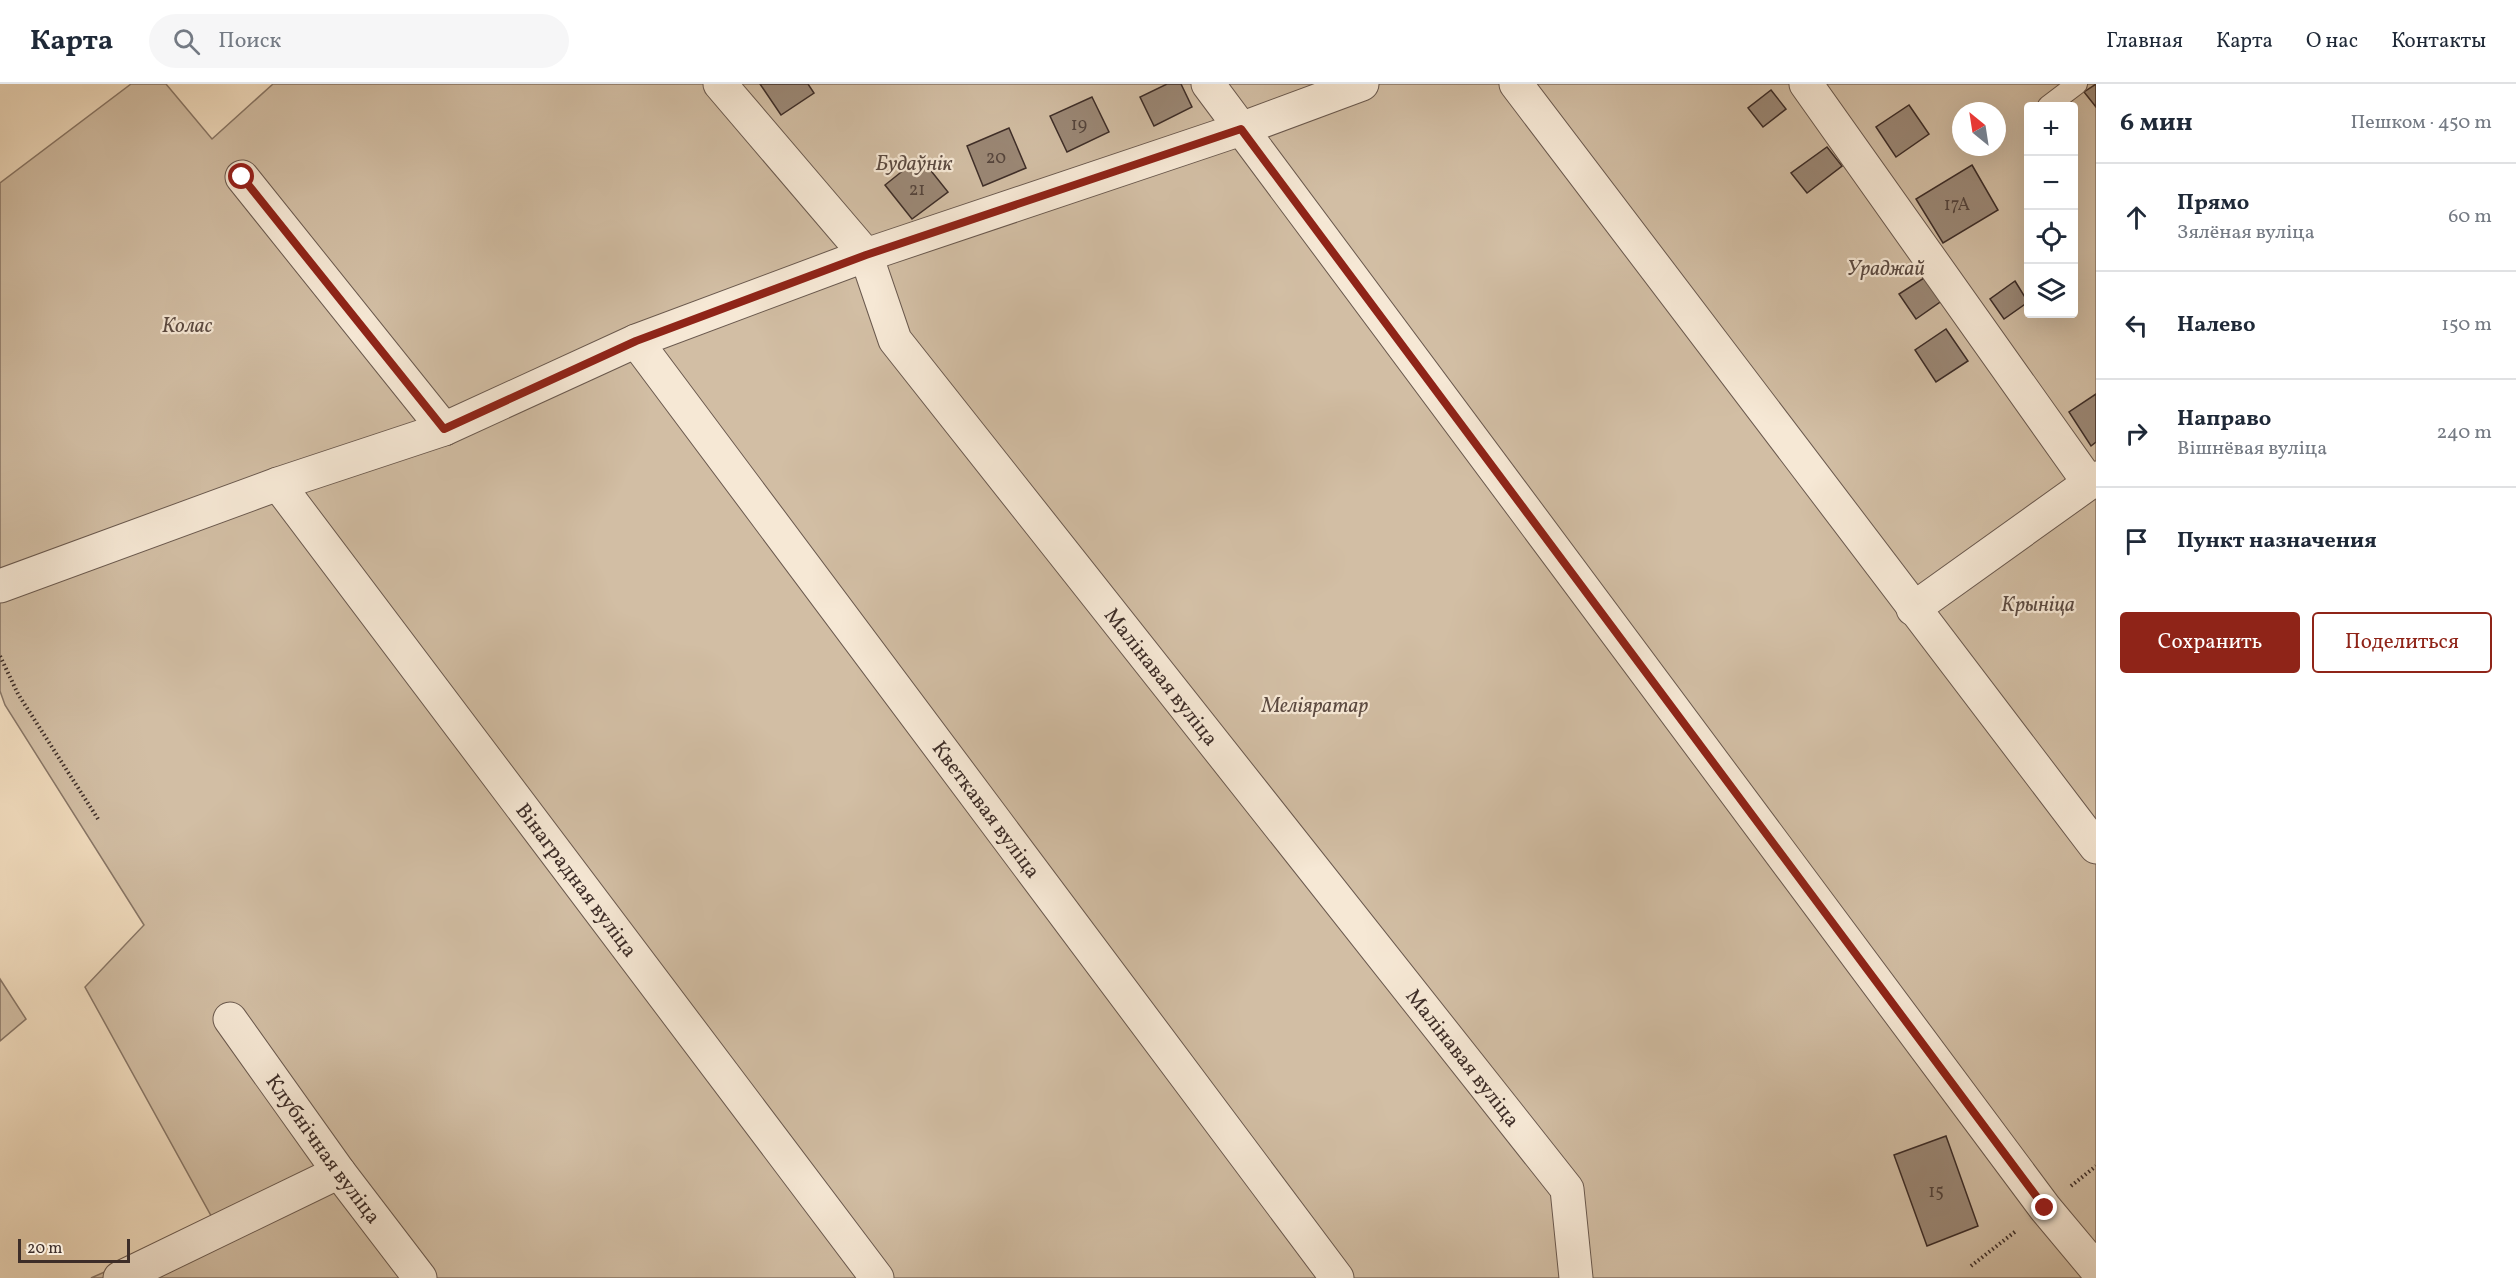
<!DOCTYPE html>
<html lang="ru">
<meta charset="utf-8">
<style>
body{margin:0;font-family:Vollkorn,serif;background:#f6f6f7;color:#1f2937}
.controls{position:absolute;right:18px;top:18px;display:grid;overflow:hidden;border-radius:6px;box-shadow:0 6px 24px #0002}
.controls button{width:54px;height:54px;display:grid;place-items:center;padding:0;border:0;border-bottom:2px solid #e0e1e3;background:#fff;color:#1f2937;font:30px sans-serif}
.compass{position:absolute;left:1952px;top:18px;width:54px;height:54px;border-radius:50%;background:#fff;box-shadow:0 6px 24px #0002;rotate:330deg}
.scale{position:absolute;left:18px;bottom:15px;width:112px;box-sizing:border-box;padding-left:6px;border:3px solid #3d2d28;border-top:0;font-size:16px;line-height:21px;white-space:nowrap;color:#3d2d28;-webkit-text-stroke:4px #f6e8d5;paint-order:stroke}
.stop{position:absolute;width:18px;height:18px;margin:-14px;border:4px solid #8f2418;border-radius:50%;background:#fff}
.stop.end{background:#8f2418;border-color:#fff;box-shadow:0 2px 6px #0008}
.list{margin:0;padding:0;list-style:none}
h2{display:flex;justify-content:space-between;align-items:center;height:78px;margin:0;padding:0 24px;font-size:26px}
h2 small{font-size:20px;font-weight:400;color:#747a83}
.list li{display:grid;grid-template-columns:39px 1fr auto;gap:18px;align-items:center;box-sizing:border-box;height:108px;padding:0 24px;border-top:2px solid #e0e1e3}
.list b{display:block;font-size:22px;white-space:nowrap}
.list p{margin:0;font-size:20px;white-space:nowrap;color:#747a83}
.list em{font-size:20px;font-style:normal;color:#747a83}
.actions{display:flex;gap:12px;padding:18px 24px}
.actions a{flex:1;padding:14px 0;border:2px solid #8f2418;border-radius:6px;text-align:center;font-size:21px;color:#8f2418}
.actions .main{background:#8f2418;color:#fff}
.icon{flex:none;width:33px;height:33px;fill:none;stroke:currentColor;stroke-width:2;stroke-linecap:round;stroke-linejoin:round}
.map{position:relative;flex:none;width:2096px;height:1194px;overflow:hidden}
header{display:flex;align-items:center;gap:36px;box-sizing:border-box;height:84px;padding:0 30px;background:#fff;border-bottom:2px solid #e0e1e3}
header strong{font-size:28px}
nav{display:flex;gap:33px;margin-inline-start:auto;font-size:21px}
.search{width:420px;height:54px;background:#f6f6f7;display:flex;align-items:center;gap:15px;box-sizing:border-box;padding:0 21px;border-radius:33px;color:#747a83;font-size:22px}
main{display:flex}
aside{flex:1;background:#fff}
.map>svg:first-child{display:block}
.green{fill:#d2bea4;stroke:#887666;stroke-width:1.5;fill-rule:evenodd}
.building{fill:#9b8876;stroke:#3d2d28;stroke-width:1.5}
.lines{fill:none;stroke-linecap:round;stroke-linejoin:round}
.lane-casing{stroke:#6a594e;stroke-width:22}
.street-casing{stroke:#6a594e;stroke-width:35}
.path{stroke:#3d2d28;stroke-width:4;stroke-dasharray:1.5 3;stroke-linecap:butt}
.lane{stroke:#f6e8d5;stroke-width:20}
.street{stroke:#f6e8d5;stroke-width:33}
.route{stroke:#8f2418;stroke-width:8}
.labels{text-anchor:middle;stroke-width:4.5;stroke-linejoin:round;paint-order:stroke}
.number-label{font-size:18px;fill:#54443c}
.park-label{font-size:21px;font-style:italic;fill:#5b4a41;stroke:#f6e8d5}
.street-label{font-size:21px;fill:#3d2d28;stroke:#f6e8d5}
</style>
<header>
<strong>Карта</strong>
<div class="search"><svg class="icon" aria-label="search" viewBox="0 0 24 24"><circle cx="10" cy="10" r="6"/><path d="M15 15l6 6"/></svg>Поиск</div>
<nav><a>Главная</a><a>Карта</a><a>О нас</a><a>Контакты</a></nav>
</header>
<main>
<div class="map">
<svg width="2096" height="1194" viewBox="0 0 2096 1194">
<rect width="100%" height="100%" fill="#f1dcbe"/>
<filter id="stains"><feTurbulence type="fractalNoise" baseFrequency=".00333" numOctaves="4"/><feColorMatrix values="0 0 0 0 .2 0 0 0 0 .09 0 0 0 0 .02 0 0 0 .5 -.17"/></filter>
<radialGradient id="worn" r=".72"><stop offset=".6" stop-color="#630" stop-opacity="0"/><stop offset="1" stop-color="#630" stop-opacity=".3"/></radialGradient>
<path class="green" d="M131,0H166L212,55L273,0H2096V1194H91L215,1139L85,903L144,841L5,621L0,607V99ZM2028,22H2074V230H2028ZM1961,27H1997V63H1961Z
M0,895L26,935L0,957Z"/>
<path class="building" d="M760,0H808L814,9L781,31Z
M1167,0H1181L1192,23L1154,42L1140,13Z
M2096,0V23L2084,8Z
M1771,6L1786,25L1763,43L1748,24Z
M1092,13L1109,48L1067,68L1050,32Z
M1909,21L1929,50L1896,73L1876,43Z
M1009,44L1026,84L983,102L967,62Z
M1827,63L1842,82L1807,109L1791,89Z
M920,73L948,108L912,135L885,101Z
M1972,81L1998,126L1943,159L1916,115Z
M1927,192L1943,216L1916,235L1899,210Z
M2015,197L2028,218L2004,235L1990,215Z
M1946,245L1968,277L1936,298L1915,266Z
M2096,310V358L2091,362L2069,328Z
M1946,1052L1978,1142L1927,1162L1894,1071Z"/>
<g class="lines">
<g class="lane-casing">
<path id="lane" d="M2048,22L2077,0"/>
</g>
<g class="street-casing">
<g id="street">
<path id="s1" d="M720,0L866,171L895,256L1567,1105L1576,1194"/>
<path d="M1208,0L2045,1124L2096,1185"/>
<path d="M1516,0L2096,763"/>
<path d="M1806,0L2089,399"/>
<path d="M242,93L444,345"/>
<path id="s2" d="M636,257L1337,1194"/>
<path id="s3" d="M278,400L877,1194"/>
<path d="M0,502L278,400L444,345L636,257L866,171L1241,45L1362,0"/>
<path d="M1913,525L2096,394"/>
<path id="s4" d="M230,935L339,1088L420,1194"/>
<path d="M120,1194L339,1088"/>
</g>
</g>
<path class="path" d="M0,572L18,610L98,735
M2071,1102L2096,1082
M1971,1182L2016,1147"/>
<use href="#lane" class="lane"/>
<use href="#street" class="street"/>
</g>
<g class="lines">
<path class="route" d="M242,93L444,345L636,257L866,171L1241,45L2045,1124"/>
</g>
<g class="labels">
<g class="number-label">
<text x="1079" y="46">19</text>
<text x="996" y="79">20</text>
<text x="917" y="111">21</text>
<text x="1957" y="126">17А</text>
<text x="1936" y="1113">15</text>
</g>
<g class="park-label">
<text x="914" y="86">Будаўнік</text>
<text x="1886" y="191">Ураджай</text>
<text x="187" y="248">Колас</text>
<text x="2038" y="527">Крыніца</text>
<text x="1315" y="628">Меліяратар</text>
</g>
<g class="street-label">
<text dy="7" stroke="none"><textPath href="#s1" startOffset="744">Малінавая вуліца</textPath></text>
<text dy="7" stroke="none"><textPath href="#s2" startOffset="585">Кветкавая вуліца</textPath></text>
<text dy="7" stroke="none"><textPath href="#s3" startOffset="496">Вінаградная вуліца</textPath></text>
<text dy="7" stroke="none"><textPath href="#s1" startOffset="1230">Малінавая вуліца</textPath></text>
<text dy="7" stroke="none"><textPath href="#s4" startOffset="160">Клубнічная вуліца</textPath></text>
</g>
</g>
<rect width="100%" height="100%" filter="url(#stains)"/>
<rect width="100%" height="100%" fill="url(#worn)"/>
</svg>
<div class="controls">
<button>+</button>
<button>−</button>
<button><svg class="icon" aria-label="locate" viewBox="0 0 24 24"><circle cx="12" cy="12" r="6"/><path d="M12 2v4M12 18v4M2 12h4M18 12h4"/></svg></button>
<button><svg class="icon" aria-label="layers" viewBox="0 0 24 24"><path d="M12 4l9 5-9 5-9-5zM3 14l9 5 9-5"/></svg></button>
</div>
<svg class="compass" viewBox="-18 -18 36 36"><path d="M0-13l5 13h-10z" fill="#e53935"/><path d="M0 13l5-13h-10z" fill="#747a83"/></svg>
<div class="scale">20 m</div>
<div class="stop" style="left:242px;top:93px"></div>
<div class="stop end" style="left:2045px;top:1124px"></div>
</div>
<aside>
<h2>6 мин<small>Пешком · 450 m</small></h2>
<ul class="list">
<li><svg class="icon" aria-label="ahead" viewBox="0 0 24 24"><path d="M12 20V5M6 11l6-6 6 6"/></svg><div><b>Прямо</b><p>Зялёная вуліца</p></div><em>60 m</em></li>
<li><svg class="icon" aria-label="left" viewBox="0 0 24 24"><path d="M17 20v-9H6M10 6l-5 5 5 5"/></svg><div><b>Налево</b></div><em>150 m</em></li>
<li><svg class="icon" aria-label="right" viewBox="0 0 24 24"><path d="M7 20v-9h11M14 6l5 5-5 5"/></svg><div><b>Направо</b><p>Вішнёвая вуліца</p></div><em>240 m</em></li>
<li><svg class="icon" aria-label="arrive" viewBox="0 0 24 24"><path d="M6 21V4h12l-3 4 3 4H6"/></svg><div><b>Пункт назначения</b></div></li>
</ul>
<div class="actions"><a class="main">Сохранить</a><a>Поделиться</a></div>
</aside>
</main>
